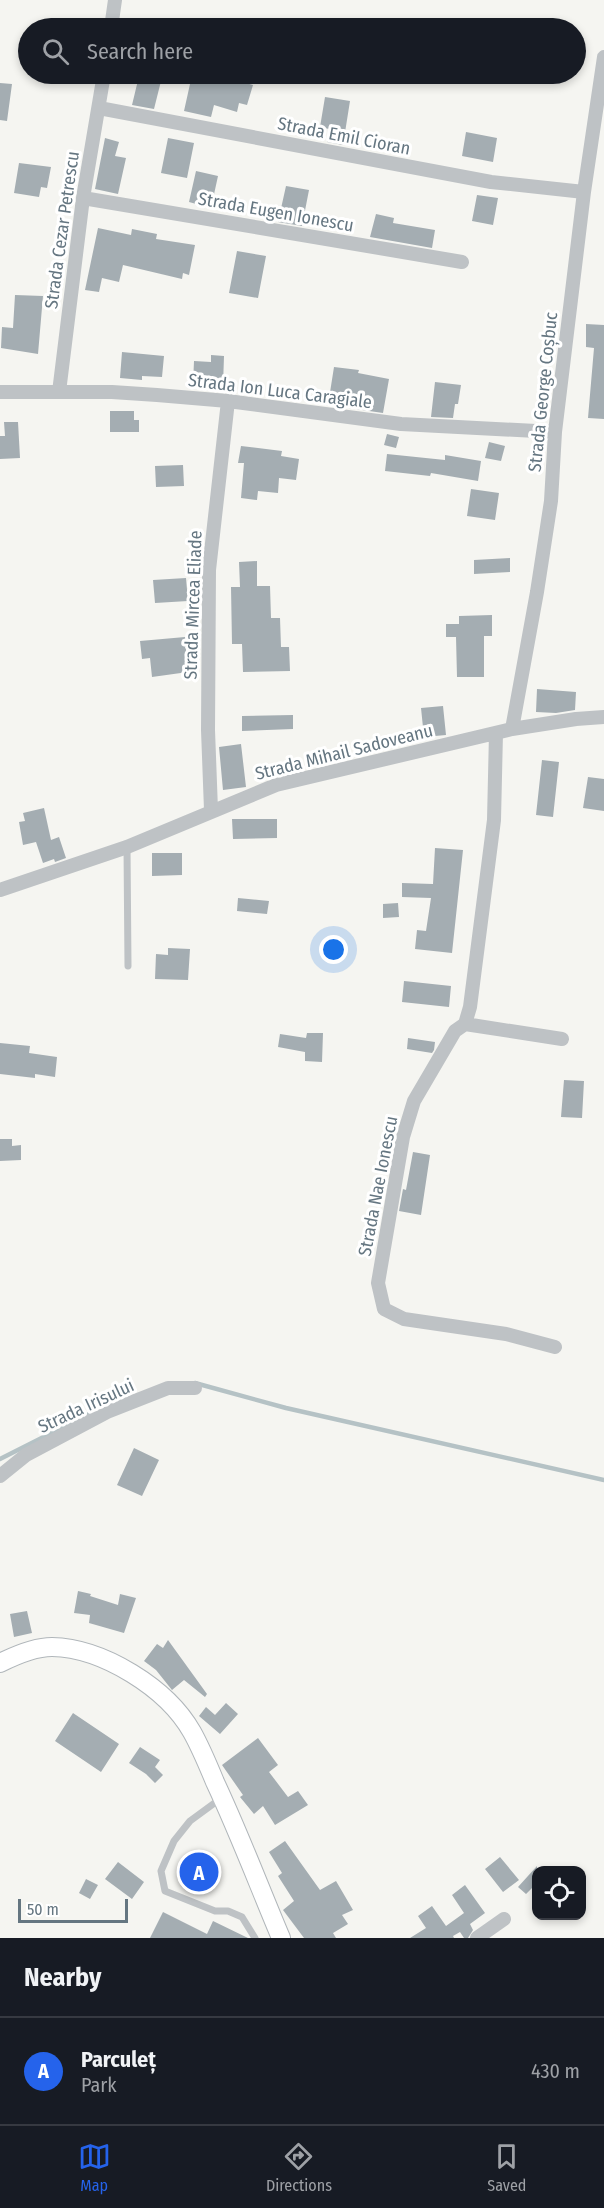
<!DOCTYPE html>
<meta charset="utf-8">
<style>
body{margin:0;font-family:"Fira Sans Condensed",sans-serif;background:#20242c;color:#f1f3f6}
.controls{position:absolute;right:18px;bottom:18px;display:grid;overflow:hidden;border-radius:12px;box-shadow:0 3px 9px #0003}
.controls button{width:54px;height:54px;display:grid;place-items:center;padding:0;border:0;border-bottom:2px solid #363941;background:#171b24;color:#f1f3f6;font:30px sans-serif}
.scale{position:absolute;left:18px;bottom:15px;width:110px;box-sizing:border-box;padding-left:6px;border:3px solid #657681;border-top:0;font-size:16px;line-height:21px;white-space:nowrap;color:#657681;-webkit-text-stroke:4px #fff;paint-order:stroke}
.you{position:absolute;left:334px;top:950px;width:21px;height:21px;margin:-15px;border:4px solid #fff;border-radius:50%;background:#1a73e8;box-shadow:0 0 0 9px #1a73e833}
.badge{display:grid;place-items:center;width:39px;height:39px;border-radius:50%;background:#2563eb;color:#fff;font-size:20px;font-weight:700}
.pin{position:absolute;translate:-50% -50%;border:3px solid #fff;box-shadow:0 2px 6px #0006}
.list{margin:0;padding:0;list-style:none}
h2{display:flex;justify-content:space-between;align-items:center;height:78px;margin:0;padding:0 24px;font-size:26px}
h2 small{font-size:20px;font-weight:400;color:#9ea1a6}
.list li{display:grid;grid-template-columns:39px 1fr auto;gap:18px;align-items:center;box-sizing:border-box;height:108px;padding:0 24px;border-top:2px solid #363941}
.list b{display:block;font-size:22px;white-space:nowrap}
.list p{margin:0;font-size:20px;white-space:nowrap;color:#9ea1a6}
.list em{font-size:20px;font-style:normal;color:#9ea1a6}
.icon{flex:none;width:33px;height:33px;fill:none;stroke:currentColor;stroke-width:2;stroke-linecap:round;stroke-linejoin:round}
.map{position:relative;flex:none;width:604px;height:1938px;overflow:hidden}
.search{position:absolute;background:#171b24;box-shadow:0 3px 9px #0003;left:18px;right:18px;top:18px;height:66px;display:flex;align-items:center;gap:15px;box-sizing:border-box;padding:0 21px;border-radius:33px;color:#9ea1a6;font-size:22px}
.sheet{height:186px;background:#171b24}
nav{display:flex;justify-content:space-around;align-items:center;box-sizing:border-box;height:84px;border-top:2px solid #363941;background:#171b24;font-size:16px;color:#9ea1a6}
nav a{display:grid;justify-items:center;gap:3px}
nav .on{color:#2563eb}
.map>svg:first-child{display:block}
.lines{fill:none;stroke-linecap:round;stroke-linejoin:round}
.stream{stroke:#b5c2c5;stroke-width:4.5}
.building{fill:#a4adb2}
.secondary-casing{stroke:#b0b6ba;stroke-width:20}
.service{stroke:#bec2c5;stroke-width:7}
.minor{stroke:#bec2c5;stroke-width:14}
.secondary{stroke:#fff;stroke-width:18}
.labels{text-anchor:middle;stroke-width:6;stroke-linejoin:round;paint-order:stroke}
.street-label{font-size:18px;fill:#657681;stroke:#fff}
</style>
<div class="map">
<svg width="604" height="1938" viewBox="0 0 604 1938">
<rect width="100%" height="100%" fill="#f5f5f1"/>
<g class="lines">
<path class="stream" d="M195,1383L286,1408L604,1480
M0,1459L107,1405"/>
</g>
<path class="building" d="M192,75L227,83L228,78L253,85L247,105L239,103L237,112L214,105L211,117L184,111Z
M139,76L161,81L154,109L132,105Z
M0,83L12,84L7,121L0,120Z
M325,97L350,101L343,145L327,142L329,129L320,127Z
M466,132L497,138L493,162L462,156Z
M105,138L119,142L115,156L126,158L118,194L95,189Z
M168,138L194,143L187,178L161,173Z
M19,163L51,167L47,188L41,187L39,197L14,193Z
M196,171L218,176L211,208L189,202Z
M286,186L309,190L302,226L278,222Z
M477,195L498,198L493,225L472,221Z
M376,214L394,218L393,223L435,230L432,248L370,237Z
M98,228L131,235L132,229L157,234L156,239L195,245L189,275L183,273L182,279L123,265L119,282L102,278L99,292L85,290Z
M237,251L266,256L258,298L229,293Z
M15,295L43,296L38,354L1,348L2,327L13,328Z
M586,324L604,325V419L588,418L594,348L586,347Z
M122,352L164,356L162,377L142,376V380L120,378Z
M211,355L224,356L223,386L193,384L194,361L211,362Z
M334,367L359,370L358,373L389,379L383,413L328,405Z
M435,382L461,385L458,404H455L453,418L431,417Z
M110,411H134V420H139V432H110Z
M4,422H18L20,458L0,459V436H5Z
M387,434L399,437L396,448L384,445Z
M489,442L505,446L501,461L485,458Z
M241,446L282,451L281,456L299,459L296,480L279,478L278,493L258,491L257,500L241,498L244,463H238Z
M387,454L445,460V455L481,461L478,481L431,473L430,476L385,471Z
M183,465L184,486L156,487L155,466Z
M471,489L499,493L495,520L467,516Z
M510,558V572L474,574V560Z
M257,561V586H270L271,618H280L281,647H289L290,671L243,672L242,644H232L231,587H240L239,562Z
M186,578L188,601L155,603L153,580Z
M492,615V636H484V677H457L456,637H446V624H459V616Z
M185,637L188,672L152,677L150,658L142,659L140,641Z
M537,689L576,692L575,710L556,713L536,712Z
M443,706L446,735L424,737L421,708Z
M293,715V729L242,731V716Z
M241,744L246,787L223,790L219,747Z
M542,760L559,762L553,817L536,815Z
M588,777L604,779V811L583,808Z
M44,808L51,840L59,837L66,858L55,862L54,859L43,863L36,842L23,845L19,822L25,821L23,813Z
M232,819H277V838L233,839Z
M435,848L463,850L452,953L415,949L417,930L426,931L431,898L402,897V883L433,884Z
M152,853H182V875L152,876Z
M238,898L269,901L267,914L237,911Z
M398,903L399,917L383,918V904Z
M168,948L190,949L188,980L155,979L156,954L168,955Z
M404,981L451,986L449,1007L402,1002Z
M307,1033H323L322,1062L305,1061V1052L278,1047L280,1034L306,1038Z
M408,1038L435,1042L434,1050L432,1053L407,1049Z
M0,1043L30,1046L29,1053L57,1057L55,1077L35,1074V1078L0,1074Z
M564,1080L584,1081L582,1118L561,1117Z
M0,1139H12V1146L21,1145V1160L0,1161Z
M413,1152L430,1155L421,1215L399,1211L403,1189L406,1190Z
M134,1448L159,1460L142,1496L117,1485Z
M78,1591L91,1594L90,1596L118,1605L120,1594L136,1598L124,1633L89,1623L90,1615L74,1613Z
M27,1611L32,1633L14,1637L10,1614Z
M168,1640L207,1694L205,1697L184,1680L172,1690L156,1670L144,1661L157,1644L163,1648Z
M226,1703L238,1714L220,1734L199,1716L206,1707L215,1715Z
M73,1713L119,1744L101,1772L55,1741Z
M258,1738L278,1765L269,1772L288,1797L298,1791L308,1805L275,1825L263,1806L254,1814L240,1797L243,1795L222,1765Z
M140,1747L160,1760L155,1767L163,1775L155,1783L146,1774L129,1763Z
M285,1841L320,1890L336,1881L353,1910L342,1915L348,1924L333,1933L336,1938H304L283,1910L294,1901L278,1876L282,1873L269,1852Z
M500,1857L519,1880L503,1892L485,1869Z
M118,1862L144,1882L132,1899L105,1879Z
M537,1866V1883L526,1894L518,1887Z
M86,1879L98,1885L90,1899L79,1893Z
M465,1885L485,1913L470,1924L473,1930L468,1938H464L460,1932L453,1936L454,1938H410L426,1928L418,1916L432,1906L446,1926L464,1913L452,1895Z
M163,1912L207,1934L213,1921L248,1938H150Z"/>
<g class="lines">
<g class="secondary-casing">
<path id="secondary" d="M0,1663C14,1656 36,1647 52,1647C103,1648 167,1688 192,1732C201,1748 208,1765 215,1782C239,1833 259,1886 281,1938"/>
</g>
<path class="service" d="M127,847L128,966
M220,1799L190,1821L174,1841L161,1871L165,1891L215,1911H228L242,1917L255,1938"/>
<path class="minor" d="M111,28L115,0
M99,108L491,182L584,192
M83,198L462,262
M0,392H112L157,395L228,401L401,424L555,432
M59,392L83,198L104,74
M512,729L537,592L551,501L555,432L584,192L604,57
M496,733L494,820L470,1007L465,1024L455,1031L414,1101L403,1137L378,1283L384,1309L404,1319L506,1334L555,1347
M211,810L208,730L209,570L228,401
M0,890L127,847L276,785L512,729L576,719L604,717
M465,1024L562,1039
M0,1476L26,1455L107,1412L168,1388H195
M477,1938L504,1919"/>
<use href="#secondary" class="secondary"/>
</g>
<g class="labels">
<g class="street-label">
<text transform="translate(344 136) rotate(11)" y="6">Strada Emil Cioran</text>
<text transform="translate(276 212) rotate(10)" y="6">Strada Eugen Ionescu</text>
<text transform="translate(62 230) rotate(-82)" y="6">Strada Cezar Petrescu</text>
<text transform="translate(280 391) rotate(7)" y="6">Strada Ion Luca Caragiale</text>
<text transform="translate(543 392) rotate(-84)" y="6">Strada George Coșbuc</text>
<text transform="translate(193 605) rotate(-88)" y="6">Strada Mircea Eliade</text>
<text transform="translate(344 752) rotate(-14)" y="6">Strada Mihail Sadoveanu</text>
<text transform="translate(378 1186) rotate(-79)" y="6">Strada Nae Ionescu</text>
<text transform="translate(86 1406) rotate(-25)" y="6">Strada Irisului</text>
</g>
</g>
</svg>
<div class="controls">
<button><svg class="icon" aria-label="locate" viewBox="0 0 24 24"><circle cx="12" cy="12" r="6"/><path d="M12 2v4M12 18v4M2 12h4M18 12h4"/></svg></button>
</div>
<div class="scale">50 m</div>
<div class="you"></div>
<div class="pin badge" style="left:199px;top:1872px">A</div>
<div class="search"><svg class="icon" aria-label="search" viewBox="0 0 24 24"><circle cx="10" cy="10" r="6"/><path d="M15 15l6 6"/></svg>Search here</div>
</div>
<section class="sheet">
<h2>Nearby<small></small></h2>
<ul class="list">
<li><span class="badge">A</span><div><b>Parculeț</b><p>Park</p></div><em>430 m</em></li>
</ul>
</section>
<nav>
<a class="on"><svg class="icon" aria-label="map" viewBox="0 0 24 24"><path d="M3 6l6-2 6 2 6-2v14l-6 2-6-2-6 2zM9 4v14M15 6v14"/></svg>Map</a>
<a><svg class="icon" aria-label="directions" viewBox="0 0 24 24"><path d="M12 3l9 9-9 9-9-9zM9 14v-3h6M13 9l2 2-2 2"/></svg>Directions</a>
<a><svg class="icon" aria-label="saved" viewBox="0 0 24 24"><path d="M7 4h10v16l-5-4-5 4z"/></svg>Saved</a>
</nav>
